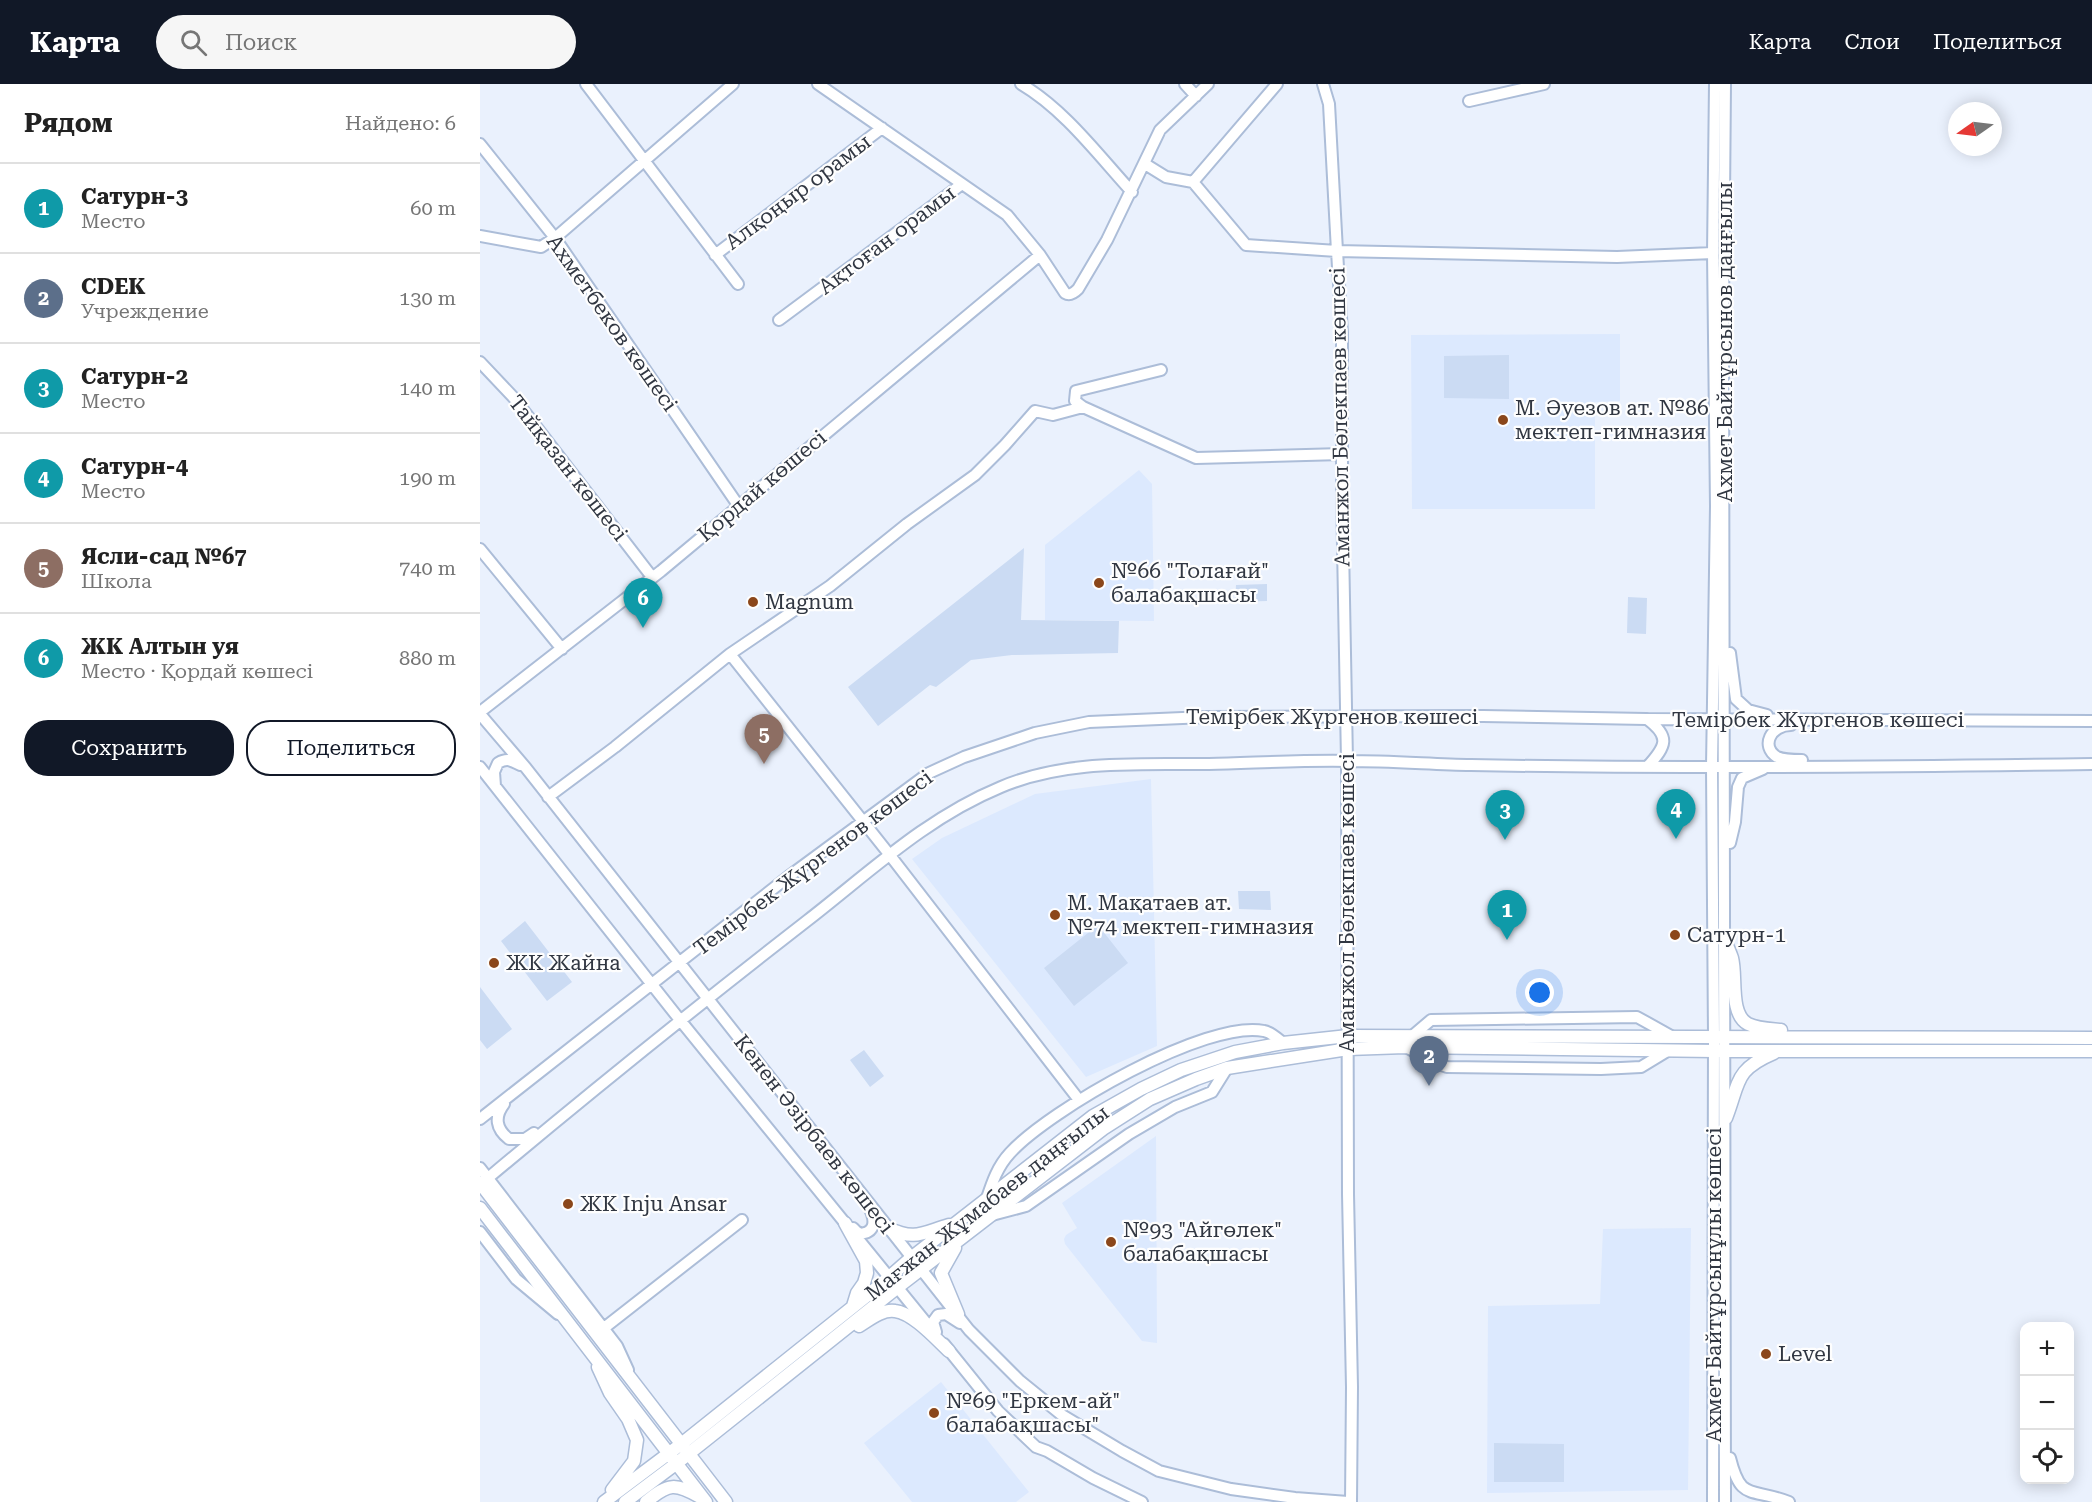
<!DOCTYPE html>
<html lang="ru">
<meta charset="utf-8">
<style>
body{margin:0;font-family:"Roboto Serif",serif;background:#f6f6f6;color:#222}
.controls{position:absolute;right:18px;bottom:18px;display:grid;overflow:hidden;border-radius:12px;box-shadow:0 3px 15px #0003}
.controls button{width:54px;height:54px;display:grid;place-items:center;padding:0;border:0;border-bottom:2px solid #e0e0e0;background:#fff;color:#222;font:30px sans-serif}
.compass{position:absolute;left:1468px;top:18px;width:54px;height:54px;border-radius:50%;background:#fff;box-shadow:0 3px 15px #0003;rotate:256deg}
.you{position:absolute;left:1060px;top:909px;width:21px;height:21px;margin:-15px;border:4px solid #fff;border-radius:50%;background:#1a73e8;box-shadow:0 0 0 9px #1a73e833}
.badge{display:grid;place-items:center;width:39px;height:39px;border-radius:50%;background:#111827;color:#fff;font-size:20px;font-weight:700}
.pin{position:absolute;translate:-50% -50px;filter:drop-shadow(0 2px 3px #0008)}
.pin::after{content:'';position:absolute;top:32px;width:21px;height:18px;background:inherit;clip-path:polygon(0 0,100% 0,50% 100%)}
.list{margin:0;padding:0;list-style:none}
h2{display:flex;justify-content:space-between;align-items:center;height:78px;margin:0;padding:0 24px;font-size:26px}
h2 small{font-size:20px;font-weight:400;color:#767676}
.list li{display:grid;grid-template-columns:39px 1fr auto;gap:18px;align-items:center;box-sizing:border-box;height:90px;padding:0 24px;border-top:2px solid #e0e0e0}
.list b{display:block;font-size:22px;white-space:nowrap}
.list p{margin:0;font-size:20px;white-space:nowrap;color:#767676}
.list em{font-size:20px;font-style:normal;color:#767676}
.actions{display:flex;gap:12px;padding:18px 24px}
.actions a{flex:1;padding:14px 0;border:2px solid #111827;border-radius:24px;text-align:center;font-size:21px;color:#111827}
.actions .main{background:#111827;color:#fff}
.icon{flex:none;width:33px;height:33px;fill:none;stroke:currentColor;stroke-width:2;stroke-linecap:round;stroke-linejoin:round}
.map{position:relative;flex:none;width:1612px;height:1418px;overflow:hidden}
header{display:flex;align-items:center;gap:36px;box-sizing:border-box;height:84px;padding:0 30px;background:#111827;color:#fff}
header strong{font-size:28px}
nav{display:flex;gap:33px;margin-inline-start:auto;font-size:21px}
.search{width:420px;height:54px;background:#f6f6f6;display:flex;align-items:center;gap:15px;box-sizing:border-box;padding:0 21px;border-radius:33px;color:#767676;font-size:22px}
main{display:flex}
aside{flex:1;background:#fff}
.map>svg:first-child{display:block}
.built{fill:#dce9fe}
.green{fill:#cbdbf3}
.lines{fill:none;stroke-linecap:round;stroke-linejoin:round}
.minor-casing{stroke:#acbdd8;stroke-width:14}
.major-casing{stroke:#acbdd8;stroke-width:15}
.minor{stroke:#fff;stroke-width:10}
.major{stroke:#fff;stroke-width:12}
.poi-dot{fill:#8b471b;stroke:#fefefe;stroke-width:2}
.labels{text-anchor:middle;stroke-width:4.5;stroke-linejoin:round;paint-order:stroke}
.street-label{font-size:21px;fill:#313742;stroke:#fefefe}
.poi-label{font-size:21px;fill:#313742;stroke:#fefefe;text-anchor:start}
</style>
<header>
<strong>Карта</strong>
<div class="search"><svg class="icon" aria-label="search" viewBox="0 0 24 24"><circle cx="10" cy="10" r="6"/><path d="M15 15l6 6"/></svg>Поиск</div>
<nav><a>Карта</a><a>Слои</a><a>Поделиться</a></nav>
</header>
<main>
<aside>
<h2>Рядом<small>Найдено: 6</small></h2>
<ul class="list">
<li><span class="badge" style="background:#0f9aa8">1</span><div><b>Сатурн-3</b><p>Место</p></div><em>60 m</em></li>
<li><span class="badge" style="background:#5c6f8a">2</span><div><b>CDEK</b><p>Учреждение</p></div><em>130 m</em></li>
<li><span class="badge" style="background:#0f9aa8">3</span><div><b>Сатурн-2</b><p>Место</p></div><em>140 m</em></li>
<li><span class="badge" style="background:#0f9aa8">4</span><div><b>Сатурн-4</b><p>Место</p></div><em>190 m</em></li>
<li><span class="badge" style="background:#8d6e63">5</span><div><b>Ясли-сад №67</b><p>Школа</p></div><em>740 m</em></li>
<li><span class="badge" style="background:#0f9aa8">6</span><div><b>ЖК Алтын уя</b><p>Место · Қордай көшесі</p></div><em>880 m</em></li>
</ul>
<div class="actions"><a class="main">Сохранить</a><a>Поделиться</a></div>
</aside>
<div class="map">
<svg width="1612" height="1418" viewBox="0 0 1612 1418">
<rect width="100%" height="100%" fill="#eaf1fd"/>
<path class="built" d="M1140,250V317L1115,318V425H932L931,251Z
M659,386L672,400L674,537L565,536V461Z
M671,695L677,962L606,993L432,775L462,754L555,710Z
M676,1052L677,1259L662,1257L585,1160L584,1155L586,1151L597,1144L582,1119Z
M1211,1144L1208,1406L1007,1409L1008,1222L1120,1220L1123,1145Z
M461,1298L549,1408L536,1418H432L384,1359Z"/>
<path class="green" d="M1029,271V315L964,314V272Z
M544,464L541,536L639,537L638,569L532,571L491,576L456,603L450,601L398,642L368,603Z
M787,500V517L755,518L756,501Z
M1148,513L1167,514L1166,550L1147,549Z
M758,807H790L791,826L759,825Z
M45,837L92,898L67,917L21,857Z
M618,841L648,879L594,922L564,884Z
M0,903L32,945L7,965L0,956Z
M384,966L404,992L390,1003L370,976Z
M1014,1359L1084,1360V1398H1014Z"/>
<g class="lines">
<g class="minor-casing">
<path id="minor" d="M106,0L258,200
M338,0L527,131L560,171L585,209C590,212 594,209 598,205L627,156L680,46L728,0
M541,0C585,26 618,71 652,108
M705,0L716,12
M1245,0L1243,232L1245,1418
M989,17L1064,0
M0,60L75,154L258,421
M665,80L686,93L713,98L766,161L857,167L849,20L843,0
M713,98L797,0
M0,152L61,163L75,154L253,0
M235,171L402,44
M299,236L482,100
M0,278L34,314L172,493
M681,286L596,307L595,317L603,323L716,374L862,370
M0,465L82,565
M1250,569L1256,615L1268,626L1287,631
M250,570L409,770L599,1016
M0,628L181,487L560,171
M0,630L46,684L489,1246L540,1297L582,1331L642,1367L679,1387L751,1405L815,1414L868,1418
M1167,635C1191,653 1186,662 1168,682
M1311,641C1291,641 1280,662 1297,673C1304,676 1315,676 1322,676
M0,683L200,936L452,1246
M15,702L14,688L18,679C27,674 31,676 40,681
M68,713L135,663L250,570L350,502L427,440L495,391L525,361L555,327L573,331L603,323
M1250,759L1255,738L1258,703L1262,694L1283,685
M931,953L951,936L1157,933L1193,953
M926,963L951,977L967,983L1121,985L1161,983L1189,966
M24,1020C14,1033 16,1045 29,1055H45L54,1049
M0,1035L308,793L449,689L484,673L555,649L609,638L726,633L1003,632L1166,635L1612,637
M0,1084L137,1262L148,1286
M8,1094C113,1006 220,920 328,836C391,787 446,734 521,703C587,675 659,681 729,680C775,679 822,676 869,677C909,677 950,680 991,681C1198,685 1405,683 1612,680
M506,1117C512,1099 517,1083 530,1069C569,1026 727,935 784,947C791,948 798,955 803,959
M512,1131L546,1122L649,1050L695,1023L732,1008L747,984
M373,1144L379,1150C395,1149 396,1138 390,1125
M0,1148L36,1195L78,1230
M124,1244L262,1136
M456,1248L453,1238L458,1231L466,1230L480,1239
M464,1260L518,1327L556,1363L567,1367L613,1394L662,1418
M1250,1374C1261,1418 1270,1403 1309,1418
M871,1418L872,1303L868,1110L867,677L862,408V249L857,167L1137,173L1233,169
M1233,1418L1234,953L1232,683L1236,422L1233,169L1235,0"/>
</g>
<g class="major-casing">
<path id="major" d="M1245,856C1247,862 1250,868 1252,874C1257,892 1249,930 1268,940C1278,945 1291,945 1301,946
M1246,1034C1260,998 1254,986 1294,969
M0,1099L246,1418
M0,1124L226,1418
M365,1139L386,1177L387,1189L384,1199L377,1209L373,1222
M408,1144C435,1157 442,1149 469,1141
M475,1164L461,1189L478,1230
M379,1242C389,1236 402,1225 415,1227C433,1229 456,1255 469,1267
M118,1283L130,1309L148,1335L157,1356L154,1377L132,1406
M124,1418L200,1361L399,1202L431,1174L613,1032L661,1005L701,986L755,968L803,959L868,952L1612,954
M145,1418L197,1379L418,1203L623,1045L670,1015L716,995L747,984L868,965L925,963L1234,967H1612
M166,1418C189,1399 195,1399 220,1413"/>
</g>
<use href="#minor" class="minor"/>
<use href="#major" class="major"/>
</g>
<g class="poi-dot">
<circle cx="1023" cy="336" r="6"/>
<circle cx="619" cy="499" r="6"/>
<circle cx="273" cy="518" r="6"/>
<circle cx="575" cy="831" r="6"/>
<circle cx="1195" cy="851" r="6"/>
<circle cx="14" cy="879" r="6"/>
<circle cx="88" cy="1120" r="6"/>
<circle cx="631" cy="1158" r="6"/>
<circle cx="1286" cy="1270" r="6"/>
<circle cx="454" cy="1329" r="6"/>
</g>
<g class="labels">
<g class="street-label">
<text transform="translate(318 108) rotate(-37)" y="7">Алқоңыр орамы</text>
<text transform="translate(407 156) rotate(-37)" y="7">Ақтоған орамы</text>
<text transform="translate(132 239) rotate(55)" y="7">Ахметбеков көшесі</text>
<text transform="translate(1245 258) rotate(-90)" y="7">Ахмет Байтұрсынов даңғылы</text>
<text transform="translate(860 333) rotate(-91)" y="7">Аманжол Бөлекпаев көшесі</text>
<text transform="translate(88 384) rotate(52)" y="7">Тайқазан көшесі</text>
<text transform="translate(282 402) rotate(-40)" y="7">Қордай көшесі</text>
<text x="852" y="640">Темірбек Жүргенов көшесі</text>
<text x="1338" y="643">Темірбек Жүргенов көшесі</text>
<text transform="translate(333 779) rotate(-37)" y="7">Темірбек Жүргенов көшесі</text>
<text transform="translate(867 819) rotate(-90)" y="7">Аманжол Бөлекпаев көшесі</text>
<text transform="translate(334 1050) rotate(52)" y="7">Кенен Әзірбаев көшесі</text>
<text transform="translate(507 1119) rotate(-38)" y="7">Мағжан Жұмабаев даңғылы</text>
<text transform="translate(1234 1201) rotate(-90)" y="7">Ахмет Байтұрсынұлы көшесі</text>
</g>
<g class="poi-label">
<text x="1035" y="331">М. Әуезов ат. №86<tspan x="1035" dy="24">мектеп-гимназия</tspan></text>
<text x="631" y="494">№66 "Толағай"<tspan x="631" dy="24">балабақшасы</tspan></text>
<text x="285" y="525">Magnum</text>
<text x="587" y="826">М. Мақатаев ат.<tspan x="587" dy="24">№74 мектеп-гимназия</tspan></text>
<text x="1207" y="858">Сатурн-1</text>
<text x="26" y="886">ЖК Жайна</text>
<text x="100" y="1127">ЖК Inju Ansar</text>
<text x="643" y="1153">№93 "Айгөлек"<tspan x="643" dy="24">балабақшасы</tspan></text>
<text x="1298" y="1277">Level</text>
<text x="466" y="1324">№69 "Еркем-ай"<tspan x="466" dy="24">балабақшасы"</tspan></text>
</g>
</g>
</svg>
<div class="controls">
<button>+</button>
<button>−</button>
<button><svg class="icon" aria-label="locate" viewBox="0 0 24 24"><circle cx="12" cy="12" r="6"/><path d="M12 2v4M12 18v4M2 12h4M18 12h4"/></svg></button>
</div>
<svg class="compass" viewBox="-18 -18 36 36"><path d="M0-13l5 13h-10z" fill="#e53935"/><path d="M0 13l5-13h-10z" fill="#767676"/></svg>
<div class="you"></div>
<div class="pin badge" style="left:1027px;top:856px;background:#0f9aa8">1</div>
<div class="pin badge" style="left:949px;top:1002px;background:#5c6f8a">2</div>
<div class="pin badge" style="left:1025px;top:756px;background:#0f9aa8">3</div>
<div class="pin badge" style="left:1196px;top:755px;background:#0f9aa8">4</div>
<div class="pin badge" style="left:284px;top:680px;background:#8d6e63">5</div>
<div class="pin badge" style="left:163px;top:544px;background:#0f9aa8">6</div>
</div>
</main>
